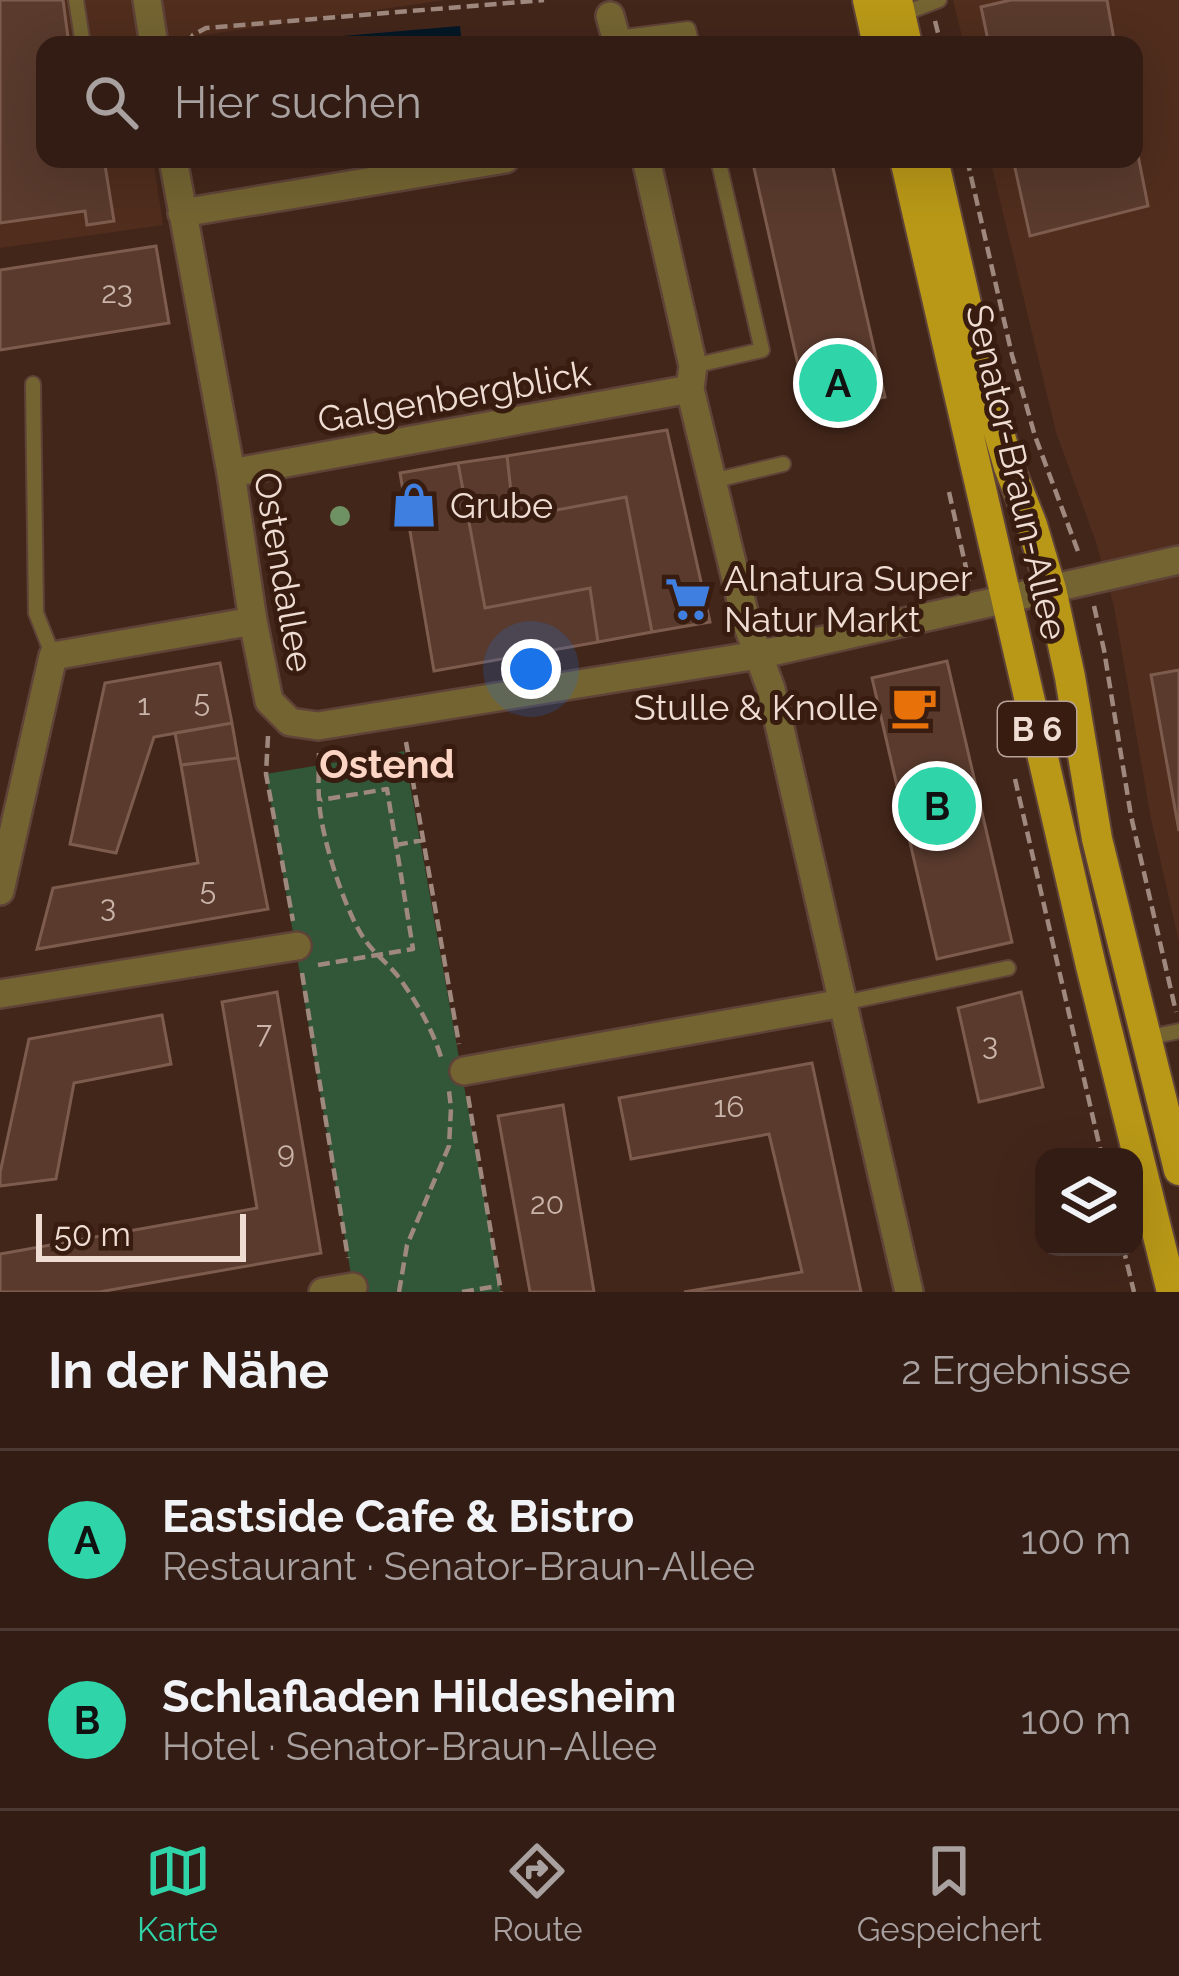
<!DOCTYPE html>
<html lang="de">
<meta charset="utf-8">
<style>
body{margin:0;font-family:Raleway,sans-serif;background:#3a251d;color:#f1f3f6}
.controls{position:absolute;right:36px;bottom:36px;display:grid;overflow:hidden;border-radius:24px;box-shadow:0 12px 48px #0002}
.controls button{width:108px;height:108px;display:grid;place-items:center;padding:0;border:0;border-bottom:3px solid #4d3a34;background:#321c14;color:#f1f3f6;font:60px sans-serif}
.scale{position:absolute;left:36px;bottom:30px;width:210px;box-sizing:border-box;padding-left:12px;border:6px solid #efdcd3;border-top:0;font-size:33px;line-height:42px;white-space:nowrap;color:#efdcd3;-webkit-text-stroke:9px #381c10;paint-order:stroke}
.you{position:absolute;left:531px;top:669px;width:42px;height:42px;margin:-30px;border:9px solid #fff;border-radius:50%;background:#1a73e8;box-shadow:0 0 0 18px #1a73e833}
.badge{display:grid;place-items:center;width:78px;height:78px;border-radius:50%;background:#30d4a9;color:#111;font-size:39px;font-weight:700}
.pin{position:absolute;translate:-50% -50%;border:6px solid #fff;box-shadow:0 3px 12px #0006}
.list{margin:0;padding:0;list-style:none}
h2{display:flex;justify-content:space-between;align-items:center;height:156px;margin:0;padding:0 48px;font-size:51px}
h2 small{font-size:39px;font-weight:400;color:#a8a1a0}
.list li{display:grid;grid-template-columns:78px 1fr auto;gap:36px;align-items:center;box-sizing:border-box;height:180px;padding:0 48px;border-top:3px solid #4d3a34}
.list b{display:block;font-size:45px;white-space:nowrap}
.list p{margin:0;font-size:39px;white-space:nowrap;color:#a8a1a0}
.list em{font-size:39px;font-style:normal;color:#a8a1a0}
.icon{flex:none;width:66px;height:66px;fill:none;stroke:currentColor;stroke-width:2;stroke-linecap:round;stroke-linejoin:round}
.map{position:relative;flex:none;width:1179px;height:1292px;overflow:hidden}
.search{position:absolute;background:#321c14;box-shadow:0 12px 48px #0002;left:36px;right:36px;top:36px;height:132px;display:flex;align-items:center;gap:30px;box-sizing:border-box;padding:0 42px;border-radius:24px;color:#a8a1a0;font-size:45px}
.sheet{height:516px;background:#321c14}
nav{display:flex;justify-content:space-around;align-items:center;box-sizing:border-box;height:168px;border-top:3px solid #4d3a34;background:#321c14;font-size:33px;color:#a8a1a0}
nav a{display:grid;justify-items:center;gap:6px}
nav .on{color:#30d4a9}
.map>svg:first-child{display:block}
.built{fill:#502d1d}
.green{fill:#315638}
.water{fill:#041726}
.building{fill:#593a2d;stroke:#7d5c4e;stroke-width:3}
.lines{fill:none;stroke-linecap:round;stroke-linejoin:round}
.service-casing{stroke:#5f4338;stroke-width:18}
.minor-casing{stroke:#5f4338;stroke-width:32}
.primary-casing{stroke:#5f4338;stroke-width:34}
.path{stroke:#9f887d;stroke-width:4.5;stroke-dasharray:12 6;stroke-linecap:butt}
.service{stroke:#746432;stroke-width:14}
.minor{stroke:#746432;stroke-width:27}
.primary{stroke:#b99817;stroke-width:30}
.tree{fill:#6f9265}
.labels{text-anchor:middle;stroke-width:10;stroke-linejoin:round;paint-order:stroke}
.number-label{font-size:30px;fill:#cab4aa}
.shield{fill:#381c10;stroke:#b8a298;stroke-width:3}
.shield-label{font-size:33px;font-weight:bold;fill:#efdcd3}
.street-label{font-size:36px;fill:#efdcd3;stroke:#381c10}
.poi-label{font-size:36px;fill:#efdcd3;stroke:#381c10;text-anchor:start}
.neighbourhood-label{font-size:39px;font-weight:bold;fill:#fcd5c5;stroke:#381c10}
</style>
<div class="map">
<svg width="1179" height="1292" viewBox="0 0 1179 1292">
<rect width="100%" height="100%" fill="#43261a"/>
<path class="built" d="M0,0H445L136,45H45V159H153L163,225L0,248Z
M953,0H1179V942L1151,819L1114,607L1096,542L1056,432L990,159H1134V45H964Z"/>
<path class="green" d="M404,751L501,1292H354L266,774Z"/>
<path class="water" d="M460,26L462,45H233H235Z"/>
<path class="building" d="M0,0H63L69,45H45V159H86V161L104,159L114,221L87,225L85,211L0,223Z
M1011,0H1107L1115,45H989L981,7Z
M1134,135L1148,206L1030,236L1013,159H1134Z
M752,159H831L885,397L809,414Z
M156,246L169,323L0,350V270Z
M667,430L710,622L652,632L626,497L514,518L507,456Z
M507,456L514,518L626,497L652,632L598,642L590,588L485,608L458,463Z
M458,463L485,608L590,588L598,642L434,671L400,473Z
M947,661L1012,942L937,959L872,678Z
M220,663L232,723L154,737L116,853L70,844L105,683Z
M1179,670V831L1151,675Z
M232,723L238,758L181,765L175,733Z
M238,758L268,909L37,949L53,888L198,863L181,765Z
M277,992L321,1253L99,1292H0V1254L257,1208L222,1002Z
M1021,992L1043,1087L979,1102L958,1008Z
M162,1015L171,1064L74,1083L56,1179L0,1186V1173L29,1039Z
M812,1063L861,1292H684L802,1272L769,1134L631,1159L619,1098Z
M563,1105L594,1292H530L498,1116Z"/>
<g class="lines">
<g class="service-casing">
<path id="service" d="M76,0L83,45
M900,15L939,0
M616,38L688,29L692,45
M693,366L762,350L718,159
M33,384L36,613L53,656
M712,481L783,464
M843,1003L1008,968
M1146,1038L1179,1031"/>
</g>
<g class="minor-casing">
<path id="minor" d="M147,0L154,45
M610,16L618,45
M173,159L231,473L253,621L269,701L290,722L318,726L758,655L1179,560
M646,159L693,366L690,389L746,621L771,689L909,1292
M182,213L505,159
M231,473L690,389
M0,891L53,656L253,621
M0,994L297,946
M464,1071L843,1003
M323,1292L353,1287"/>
</g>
<g class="primary-casing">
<path id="primary" d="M868,0L878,45
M897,0L907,45
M905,159L1091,966L1172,1292
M933,159L982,374L1009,467L1032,525L1051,589L1070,677L1097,839L1179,1170"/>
</g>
<path class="path" d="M935,21L941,45
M187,45L193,35L206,28L544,0
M967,159L1012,355L1035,436L1079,554
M949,492L969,581
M1094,606L1104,650L1131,816L1176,1012
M268,736L266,774L293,921
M406,742L459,1044
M319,753C319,768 318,784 319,799C320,834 345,912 365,940C374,953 387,963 397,975C415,999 432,1028 441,1057
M1015,779L1102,1157
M396,845L424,840
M318,965L413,949L387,789L321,800
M302,973L348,1258
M468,1096L501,1292
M1123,1247L1134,1292
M399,1292L407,1245L449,1146L451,1108L449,1091
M462,1292L498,1286"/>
<use href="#service" class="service"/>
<use href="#minor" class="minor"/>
<use href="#primary" class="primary"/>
</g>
<circle class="tree" cx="340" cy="516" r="10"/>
<defs>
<g id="shop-bare" transform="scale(3.6)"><path d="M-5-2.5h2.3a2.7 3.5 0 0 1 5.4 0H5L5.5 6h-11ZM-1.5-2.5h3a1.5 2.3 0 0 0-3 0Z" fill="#3f7fe0" stroke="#381c10" stroke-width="2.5" paint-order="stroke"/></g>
<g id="supermarket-bare" transform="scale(3.6)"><path d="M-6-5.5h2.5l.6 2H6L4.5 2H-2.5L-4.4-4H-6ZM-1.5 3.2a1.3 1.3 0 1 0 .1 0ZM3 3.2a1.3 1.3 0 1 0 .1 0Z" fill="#3f7fe0" stroke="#381c10" stroke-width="2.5" paint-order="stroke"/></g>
<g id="cafe-bare" transform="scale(3.6)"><path d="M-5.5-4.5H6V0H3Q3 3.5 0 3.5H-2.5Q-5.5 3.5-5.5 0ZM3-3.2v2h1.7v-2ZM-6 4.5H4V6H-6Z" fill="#e8710a" stroke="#381c10" stroke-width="2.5" paint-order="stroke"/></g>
</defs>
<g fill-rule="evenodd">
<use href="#shop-bare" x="414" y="505"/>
<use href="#supermarket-bare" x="688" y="599"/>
<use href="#cafe-bare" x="914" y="707"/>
</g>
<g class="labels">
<g class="number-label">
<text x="117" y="303">23</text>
<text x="202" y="712">5</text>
<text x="144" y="715">1</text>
<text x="208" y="900">5</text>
<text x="108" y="917">3</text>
<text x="264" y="1043">7</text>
<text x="990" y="1055">3</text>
<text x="729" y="1117">16</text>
<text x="286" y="1162">9</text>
<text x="547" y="1214">20</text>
</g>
<rect class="shield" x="998" y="702" width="78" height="54" rx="9"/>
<g class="shield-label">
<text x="1037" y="741">B 6</text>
</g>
<g class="street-label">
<text transform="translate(454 396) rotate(-10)" y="13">Galgenbergblick</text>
<text transform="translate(1017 472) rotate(77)" y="13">Senator-Braun-Allee</text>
<text transform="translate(284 572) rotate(80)" y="13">Ostendallee</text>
</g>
<g class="poi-label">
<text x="450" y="518">Grube</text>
<text x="724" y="591">Alnatura Super<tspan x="724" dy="41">Natur Markt</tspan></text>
<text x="878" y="720" text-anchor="end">Stulle &amp; Knolle</text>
</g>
<g class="neighbourhood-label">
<text x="387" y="778">Ostend</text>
</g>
</g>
</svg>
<div class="controls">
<button><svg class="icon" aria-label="layers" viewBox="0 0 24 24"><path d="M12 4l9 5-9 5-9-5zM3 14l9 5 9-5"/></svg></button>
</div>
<div class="scale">50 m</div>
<div class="you"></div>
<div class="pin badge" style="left:838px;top:383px">A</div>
<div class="pin badge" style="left:937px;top:806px">B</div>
<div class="search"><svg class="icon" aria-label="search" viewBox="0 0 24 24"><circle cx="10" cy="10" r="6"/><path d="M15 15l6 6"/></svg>Hier suchen</div>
</div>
<section class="sheet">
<h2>In der Nähe<small>2 Ergebnisse</small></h2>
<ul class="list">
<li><span class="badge">A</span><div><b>Eastside Cafe &amp; Bistro</b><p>Restaurant · Senator-Braun-Allee</p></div><em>100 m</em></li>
<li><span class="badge">B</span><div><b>Schlafladen Hildesheim</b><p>Hotel · Senator-Braun-Allee</p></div><em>100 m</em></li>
</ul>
</section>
<nav>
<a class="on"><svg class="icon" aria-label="map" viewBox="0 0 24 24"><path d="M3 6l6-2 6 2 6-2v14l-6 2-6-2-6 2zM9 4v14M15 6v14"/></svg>Karte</a>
<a><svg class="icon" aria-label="directions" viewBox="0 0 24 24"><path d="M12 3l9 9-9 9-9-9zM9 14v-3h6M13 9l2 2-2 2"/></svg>Route</a>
<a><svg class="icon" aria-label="saved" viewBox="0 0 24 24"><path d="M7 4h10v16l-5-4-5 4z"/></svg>Gespeichert</a>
</nav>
